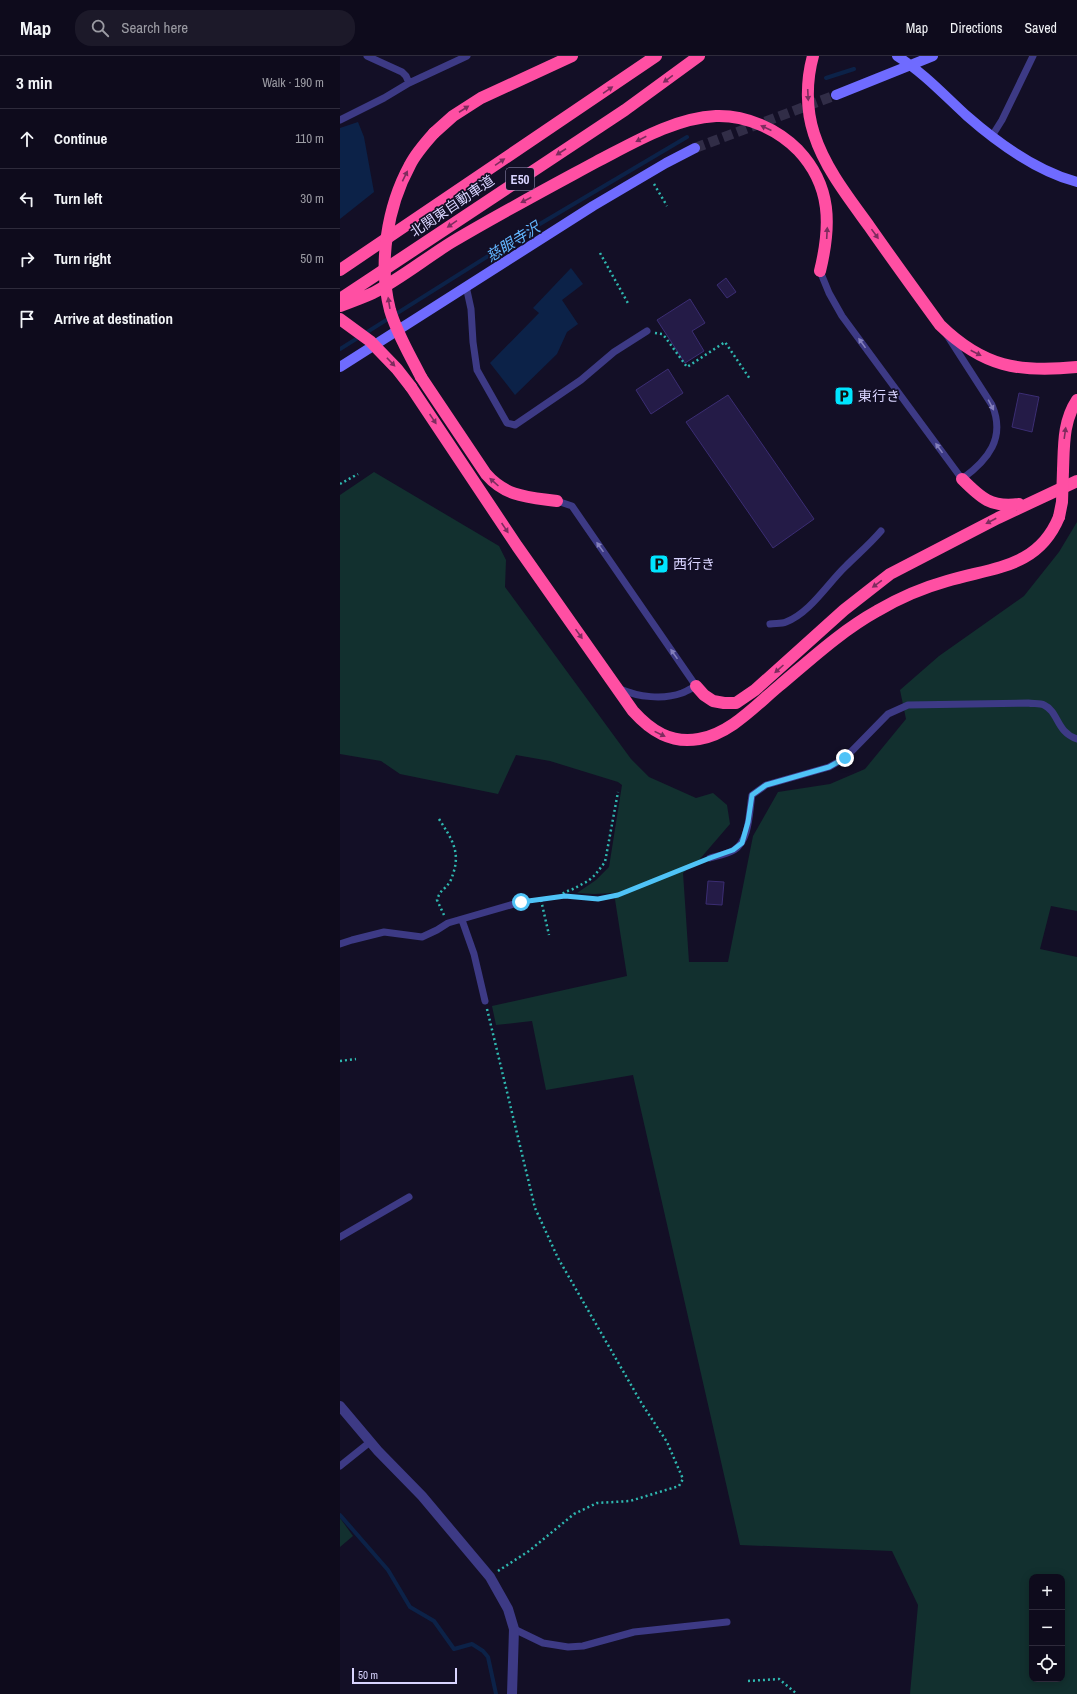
<!DOCTYPE html>
<meta charset="utf-8">
<style>
body{margin:0;font-family:"Archivo Narrow","Noto Sans JP",sans-serif;background:#1c1929;color:#f1f3f6}
.controls{position:absolute;right:12px;bottom:12px;display:grid;overflow:hidden;border-radius:8px;box-shadow:0 2px 10px #0003}
.controls button{width:36px;height:36px;display:grid;place-items:center;padding:0;border:0;border-bottom:1px solid #2e2b3b;background:#0e0b1c;color:#f1f3f6;font:20px sans-serif}
.scale{position:absolute;left:12px;bottom:10px;width:105px;box-sizing:border-box;padding-left:4px;border:2px solid #d9d4ff;border-top:0;font-size:11px;line-height:14px;white-space:nowrap;color:#d9d4ff;-webkit-text-stroke:3px #130f26;paint-order:stroke}
.stop{position:absolute;width:12px;height:12px;margin:-9px;border:3px solid #4fc3f7;border-radius:50%;background:#fff}
.stop.end{background:#4fc3f7;border-color:#fff;box-shadow:0 1px 4px #0008}
.list{margin:0;padding:0;list-style:none}
h2{display:flex;justify-content:space-between;align-items:center;height:52px;margin:0;padding:0 16px;font-size:17px}
h2 small{font-size:13px;font-weight:400;color:#9b9ba3}
.list li{display:grid;grid-template-columns:26px 1fr auto;gap:12px;align-items:center;box-sizing:border-box;height:60px;padding:0 16px;border-top:1px solid #2e2b3b}
.list b{display:block;font-size:15px;white-space:nowrap}
.list em{font-size:13px;font-style:normal;color:#9b9ba3}
.icon{flex:none;width:22px;height:22px;fill:none;stroke:currentColor;stroke-width:2;stroke-linecap:round;stroke-linejoin:round}
.map{position:relative;flex:none;width:737px;height:1638px;overflow:hidden}
header{display:flex;align-items:center;gap:24px;box-sizing:border-box;height:56px;padding:0 20px;background:#0e0b1c;border-bottom:1px solid #2e2b3b}
header strong{font-size:19px}
nav{display:flex;gap:22px;margin-inline-start:auto;font-size:14px}
.search{width:280px;height:36px;background:#1c1929;display:flex;align-items:center;gap:10px;box-sizing:border-box;padding:0 14px;border-radius:16px;color:#9b9ba3;font-size:15px}
main{display:flex}
aside{flex:1;background:#0e0b1c}
.map>svg:first-child{display:block}
.green{fill:#12302f;fill-rule:evenodd}
.water{fill:#0c2248}
.lines{fill:none;stroke-linecap:round;stroke-linejoin:round}
.stream{stroke:#0c2248;stroke-width:4}
.building{fill:#241b47;stroke:#3b2d73}
.secondary-tunnel{stroke:#312d47;stroke-width:10;stroke-dasharray:10 5;stroke-linecap:butt}
.path{stroke:#2fb8b0;stroke-width:2.5;stroke-dasharray:2 3;stroke-linecap:butt}
.lane{stroke:#3d3a85;stroke-width:7}
.street{stroke:#3d3a85;stroke-width:10}
.secondary{stroke:#6f6bff;stroke-width:10}
.highway{stroke:#ff4fa3;stroke-width:12}
.highway-bridge{stroke:#ff4fa3;stroke-width:12}
.oneway{fill:#7d2c5e}
.oneway2{fill:#837fbc}
.route{stroke:#4fc3f7;stroke-width:5}
.labels{text-anchor:middle;stroke-width:3.5;stroke-linejoin:round;paint-order:stroke}
.shield{fill:#130f26;stroke:#9e99be;stroke-width:1}
.shield-label{font-size:13px;font-weight:bold;fill:#d9d4ff}
.street-label{font-size:14px;fill:#d9d4ff;stroke:#130f26}
.poi-label{font-size:14px;fill:#d9d4ff;stroke:#130f26;text-anchor:start}
.water-label{font-size:15px;font-style:italic;fill:#62b6ff;stroke:#130f26}
</style>
<header>
<strong>Map</strong>
<div class="search"><svg class="icon" aria-label="search" viewBox="0 0 24 24"><circle cx="10" cy="10" r="6"/><path d="M15 15l6 6"/></svg>Search here</div>
<nav><a>Map</a><a>Directions</a><a>Saved</a></nav>
</header>
<main>
<aside>
<h2>3 min<small>Walk · 190 m</small></h2>
<ul class="list">
<li><svg class="icon" aria-label="ahead" viewBox="0 0 24 24"><path d="M12 20V5M6 11l6-6 6 6"/></svg><div><b>Continue</b></div><em>110 m</em></li>
<li><svg class="icon" aria-label="left" viewBox="0 0 24 24"><path d="M17 20v-9H6M10 6l-5 5 5 5"/></svg><div><b>Turn left</b></div><em>30 m</em></li>
<li><svg class="icon" aria-label="right" viewBox="0 0 24 24"><path d="M7 20v-9h11M14 6l5 5-5 5"/></svg><div><b>Turn right</b></div><em>50 m</em></li>
<li><svg class="icon" aria-label="arrive" viewBox="0 0 24 24"><path d="M6 21V4h12l-3 4 3 4H6"/></svg><div><b>Arrive at destination</b></div></li>
</ul>
</aside>
<div class="map">
<svg width="737" height="1638" viewBox="0 0 737 1638">
<rect width="100%" height="100%" fill="#130f26"/>
<path class="green" d="M34,416L159,490L166,504L165,531L291,703L309,721L356,742L373,737L387,749L390,768L359,804L343,817L349,906H388L413,780L438,736L490,728L525,713L566,663L560,634L599,600L684,540L719,496L737,466V855L711,850L700,893L737,901V1638H570L578,1549L552,1495L400,1489L293,1019L206,1034L192,965L156,969L152,950L287,920L274,837L254,838L237,837L256,824L269,811L282,729L278,726L210,705L176,699L158,738L60,718L41,705L0,698V439ZM692,1521H722V1623H692Z
M0,1462L13,1480L0,1491Z"/>
<path class="water" d="M18,66L24,81L34,136L0,163V72Z
M231,212L243,228L222,244L238,268L227,276L217,298L175,339L150,307L199,257L193,252Z"/>
<g class="lines">
<path class="stream" d="M486,22L514,13
M0,293L188,175L347,81
M0,1459L48,1514L70,1551L94,1565L114,1593L132,1588L143,1595L148,1601L156,1638"/>
</g>
<path class="building" d="M386,222L396,236L387,242L377,229Z
M350,243L365,267L352,275L364,295L345,307L317,264Z
M328,313L343,337L311,358L296,334Z
M679,337L699,341L692,376L672,371Z
M388,339L474,463L433,492L346,366Z
M368,825L384,826L382,849L366,848Z"/>
<g class="lines">
<path class="secondary-tunnel" d="M355,92L496,39"/>
<path class="path" d="M314,128L327,150
M260,197L289,249
M315,277L322,278L325,281L347,311L385,286L410,323
M0,428L18,418
M99,763C111,782 121,795 113,818C112,821 111,825 109,827C104,835 101,832 97,844L104,859
M219,841L225,836L233,833L248,825L255,819L265,806L278,736
M201,844L209,879
M189,845L225,840L258,843L278,839L361,806
M147,953L195,1152L218,1202L302,1348L327,1386L343,1423L339,1430L290,1445L257,1447L234,1458L189,1495L158,1515
M0,1005L16,1003
M408,1625L439,1623L457,1638"/>
<path class="lane" d="M27,0L62,16L66,20L69,27
M0,64L44,42L69,27L127,0
M652,80L662,64L693,0
M480,215L489,237L502,260L622,423C648,404 666,382 652,349L607,279
M126,230L131,253L133,286L137,314L167,367L175,369L241,324L274,296L307,275
M217,445L232,450L356,630C352,632 347,635 342,637C323,644 298,641 280,633
M430,568C435,567 441,568 446,566C470,557 488,527 506,510C518,498 530,488 541,475
M370,802C377,800 387,798 394,794C410,784 409,756 412,739L426,729L489,711L505,702L548,658L568,649L688,647C693,648 700,647 704,649C719,656 716,676 737,683
M122,864L134,898L145,945
M0,888L12,884L44,876L82,881L97,874L108,867L181,846
M0,1181L69,1141
M0,1410L30,1386
M174,1573L203,1587L228,1591L243,1590L294,1576L387,1566"/>
<path class="street" d="M0,1350L38,1395L82,1440L150,1521L168,1553L174,1573L172,1638"/>
<path class="secondary" d="M557,0C584,17 604,39 627,60C659,88 696,115 737,126
M496,39L593,0
M0,311L253,150L326,107L355,92"/>
<path class="highway" d="M473,0C466,25 466,54 474,78C485,112 508,141 529,170C552,203 576,236 600,269C643,311 679,317 737,311
M94,77L113,60L141,42L232,0
M0,214L316,0
M0,243L285,54L359,0
M0,250C11,246 22,242 33,237C60,223 86,202 112,186C159,158 208,132 256,106C293,87 334,62 376,60C406,59 437,73 458,94C492,130 491,170 480,215
M81,321L146,418C166,441 188,441 217,445
M71,331L177,490L293,655C311,675 331,688 359,683C390,678 415,650 439,630C470,604 501,575 537,555C559,542 582,532 607,525C654,511 698,512 719,461
M723,414C724,389 723,365 737,344
M622,423C641,442 651,452 679,448
M356,630L364,639L373,645L384,647H396L415,634L504,554L550,518L658,462L737,425"/>
<path class="highway-bridge" d="M0,263L30,285L57,313L71,331
M81,321C70,299 57,278 50,254C38,208 47,151 70,109C76,97 85,87 94,77
M719,461L722,446L723,414"/>
</g>
<defs><path id="oneway-solid" d="M-6-.8H1V-3.2L6.5 0L1 3.2V.8H-6Z"/></defs>
<g class="oneway">
<use href="#oneway-solid" transform="translate(328 23) rotate(144)"/>
<use href="#oneway-solid" transform="translate(268 34) rotate(-34)"/>
<use href="#oneway-solid" transform="translate(468 39) rotate(87)"/>
<use href="#oneway-solid" transform="translate(124 53) rotate(-33)"/>
<use href="#oneway-solid" transform="translate(426 72) rotate(-155)"/>
<use href="#oneway-solid" transform="translate(301 83) rotate(153)"/>
<use href="#oneway-solid" transform="translate(221 96) rotate(147)"/>
<use href="#oneway-solid" transform="translate(160 106) rotate(-34)"/>
<use href="#oneway-solid" transform="translate(65 120) rotate(-64)"/>
<use href="#oneway-solid" transform="translate(186 144) rotate(153)"/>
<use href="#oneway-solid" transform="translate(112 168) rotate(146)"/>
<use href="#oneway-solid" transform="translate(487 177) rotate(-87)"/>
<use href="#oneway-solid" transform="translate(535 178) rotate(54)"/>
<use href="#oneway-solid" transform="translate(49 247) rotate(-99)"/>
<use href="#oneway-solid" transform="translate(636 297) rotate(27)"/>
<use href="#oneway-solid" transform="translate(51 306) rotate(46)"/>
<use href="#oneway-solid" transform="translate(93 363) rotate(56)"/>
<use href="#oneway-solid" transform="translate(725 377) rotate(-82)"/>
<use href="#oneway-solid" transform="translate(154 426) rotate(-138)"/>
<use href="#oneway-solid" transform="translate(651 465) rotate(152)"/>
<use href="#oneway-solid" transform="translate(165 472) rotate(56)"/>
<use href="#oneway-solid" transform="translate(537 528) rotate(144)"/>
<use href="#oneway-solid" transform="translate(239 578) rotate(55)"/>
<use href="#oneway-solid" transform="translate(439 613) rotate(138)"/>
<use href="#oneway-solid" transform="translate(320 678) rotate(26)"/>
</g>
<g class="oneway2">
<use href="#oneway-solid" transform="translate(522 287) rotate(-126)"/>
<use href="#oneway-solid" transform="translate(651 349) rotate(62)"/>
<use href="#oneway-solid" transform="translate(599 392) rotate(-126)"/>
<use href="#oneway-solid" transform="translate(260 491) rotate(-125)"/>
<use href="#oneway-solid" transform="translate(334 598) rotate(-125)"/>
</g>
<g class="lines">
<path class="route" d="M181,846L225,840L258,843L278,839L370,802L393,794L402,787L408,766L412,739L426,729L489,711L505,702"/>
</g>
<defs>
<g id="parking-square" transform="scale(1)"><rect x="-9" y="-9" width="18" height="18" rx="4" fill="#00e5ff" stroke="#130f26"/><path d="M-3.5-5.5H1a3.5 3.5 0 0 1 0 7H-1V5.5H-3.5ZM-1-3.4V-.6H.8a1.4 1.4 0 0 0 0-2.8Z" fill="#111"/></g>
</defs>
<g fill-rule="evenodd">
<use href="#parking-square" x="504" y="340"/>
<use href="#parking-square" x="319" y="508"/>
</g>
<g class="labels">
<rect class="shield" x="166" y="112" width="28" height="22" rx="3"/>
<g class="shield-label">
<text x="180" y="128">E50</text>
</g>
<g class="street-label">
<text transform="translate(112 150) rotate(-34)" y="5">北関東自動車道</text>
</g>
<g class="poi-label">
<text x="518" y="345">東行き</text>
<text x="333" y="513">西行き</text>
</g>
<g class="water-label">
<text transform="translate(173 186) rotate(-32)" y="5">慈眼寺沢</text>
</g>
</g>
</svg>
<div class="controls">
<button>+</button>
<button>−</button>
<button><svg class="icon" aria-label="locate" viewBox="0 0 24 24"><circle cx="12" cy="12" r="6"/><path d="M12 2v4M12 18v4M2 12h4M18 12h4"/></svg></button>
</div>
<div class="scale">50 m</div>
<div class="stop" style="left:181px;top:846px"></div>
<div class="stop end" style="left:505px;top:702px"></div>
</div>
</main>
